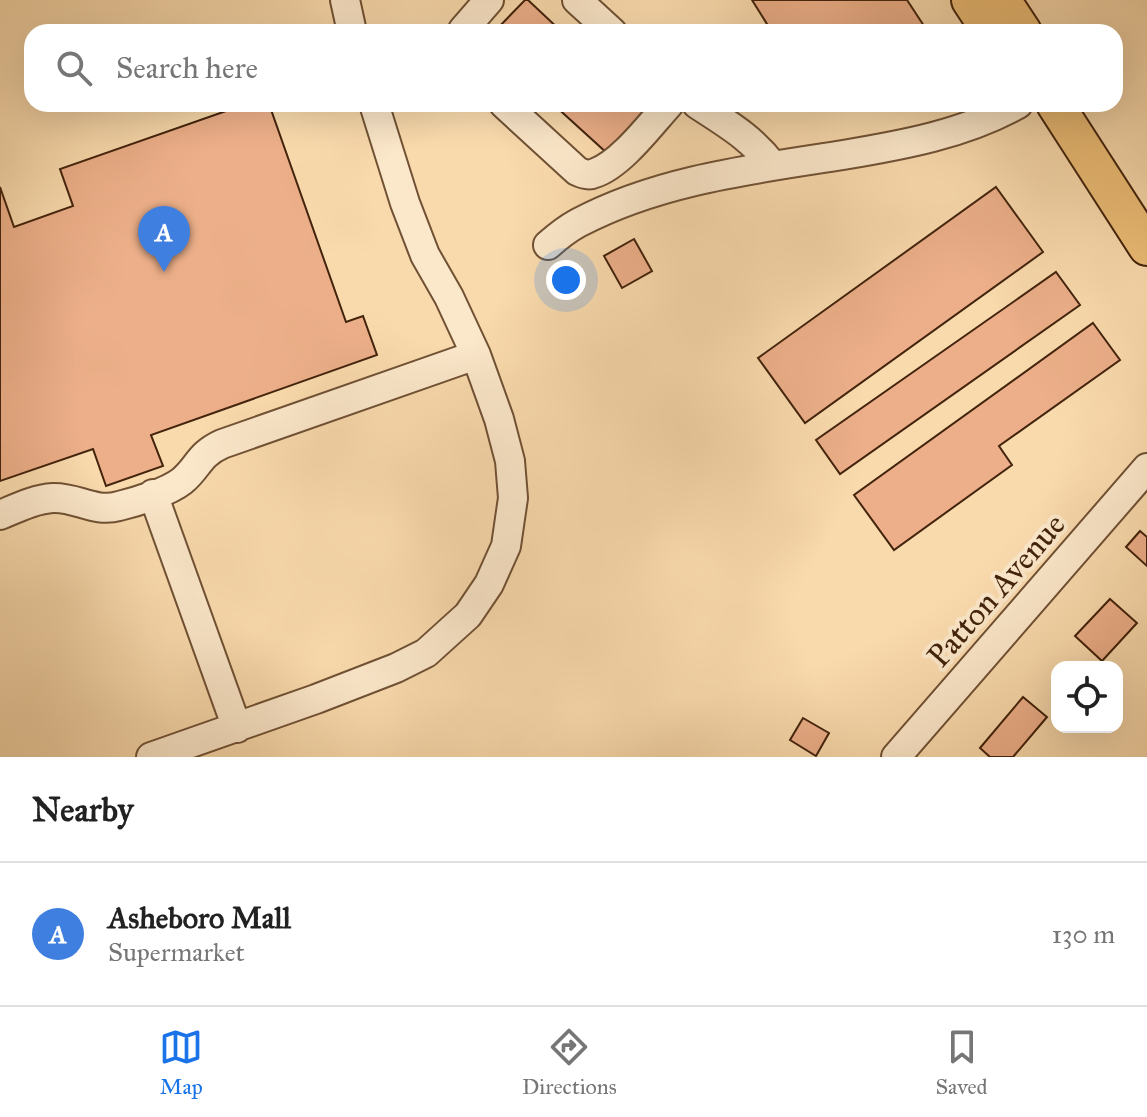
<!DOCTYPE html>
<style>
body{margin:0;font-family:"IM FELL Great Primer",serif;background:#f6f6f6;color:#222}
.controls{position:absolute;right:24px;bottom:24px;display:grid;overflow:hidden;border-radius:16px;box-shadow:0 8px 32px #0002}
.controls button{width:72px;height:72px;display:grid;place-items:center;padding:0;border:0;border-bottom:2px solid #e0e0e0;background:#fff;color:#222;font:40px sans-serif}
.you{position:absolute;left:566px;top:280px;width:28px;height:28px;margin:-20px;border:6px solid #fff;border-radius:50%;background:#1a73e8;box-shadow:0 0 0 12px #1a73e833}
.badge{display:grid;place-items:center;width:52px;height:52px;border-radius:50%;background:#1a73e8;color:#fff;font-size:26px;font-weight:700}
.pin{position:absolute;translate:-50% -66px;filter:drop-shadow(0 2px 4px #0008)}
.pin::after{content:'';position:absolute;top:42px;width:28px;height:24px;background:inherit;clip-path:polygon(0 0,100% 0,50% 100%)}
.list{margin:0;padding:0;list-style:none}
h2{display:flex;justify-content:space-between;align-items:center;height:104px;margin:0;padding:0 32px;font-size:34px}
h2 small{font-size:26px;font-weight:400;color:#767676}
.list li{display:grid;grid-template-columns:52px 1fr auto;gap:24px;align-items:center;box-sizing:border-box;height:144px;padding:0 32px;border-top:2px solid #e0e0e0}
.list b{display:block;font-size:30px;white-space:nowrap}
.list p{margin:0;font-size:26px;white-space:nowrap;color:#767676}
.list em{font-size:26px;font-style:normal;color:#767676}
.icon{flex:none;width:44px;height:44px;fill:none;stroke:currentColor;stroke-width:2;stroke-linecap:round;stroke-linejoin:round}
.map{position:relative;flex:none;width:1147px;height:757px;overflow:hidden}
.search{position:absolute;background:#fff;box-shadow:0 8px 32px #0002;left:24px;right:24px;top:24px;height:88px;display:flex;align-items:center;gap:20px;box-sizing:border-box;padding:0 28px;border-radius:24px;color:#767676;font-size:30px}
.sheet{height:248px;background:#fff}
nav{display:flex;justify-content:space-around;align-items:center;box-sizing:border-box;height:112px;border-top:2px solid #e0e0e0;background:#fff;font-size:22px;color:#767676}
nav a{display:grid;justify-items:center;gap:4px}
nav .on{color:#1a73e8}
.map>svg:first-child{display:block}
.building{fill:#ecaf89;stroke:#42230c;stroke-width:2}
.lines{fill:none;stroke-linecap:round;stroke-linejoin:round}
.minor-casing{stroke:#705134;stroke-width:32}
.major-casing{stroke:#42230c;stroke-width:40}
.minor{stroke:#fbe7ca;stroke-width:28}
.major{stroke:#ecbd76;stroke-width:36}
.labels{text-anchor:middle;stroke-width:8;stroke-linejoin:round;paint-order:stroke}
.street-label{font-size:32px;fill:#42230c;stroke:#fbe7ca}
</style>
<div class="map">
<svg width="1147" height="757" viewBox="0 0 1147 757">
<rect width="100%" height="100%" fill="#f9daad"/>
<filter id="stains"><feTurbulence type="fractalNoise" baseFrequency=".0025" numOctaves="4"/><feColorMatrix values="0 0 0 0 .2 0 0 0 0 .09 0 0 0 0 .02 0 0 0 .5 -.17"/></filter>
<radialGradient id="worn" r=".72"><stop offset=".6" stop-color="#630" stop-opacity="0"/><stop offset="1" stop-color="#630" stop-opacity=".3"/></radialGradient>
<path class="building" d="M525,0H528L562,32H494Z
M752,0H907L928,32H772Z
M246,104H269L346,322L363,316L377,355L151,435L163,466L106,486L93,449L0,481V187L14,227L73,206L60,169Z
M553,104H640L647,111L608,154Z
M996,187L1043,252L805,423L758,358Z
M634,239L652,271L622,288L604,256Z
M1056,272L1080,305L840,474L816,440Z
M1093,323L1120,360L999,446L1012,465L894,550L854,495Z
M1140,531L1147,537V566L1126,547Z
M1110,599L1137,623L1102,661L1075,636Z
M1023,697L1047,717L1013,757H990L980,748Z
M803,718L829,733L816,756L790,740Z"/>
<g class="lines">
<g class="minor-casing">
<path id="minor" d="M345,0L352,32
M577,0L612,32
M463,32V30L489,0
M504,104L577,171C583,174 589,176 595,173C621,164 650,125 669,104
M697,104C727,124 751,137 773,166
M548,245C557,237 567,229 578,223C659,180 753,169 843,155C903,145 964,134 1018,104
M153,494L237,728
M0,515C17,508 35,499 53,498C77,497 94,513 119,506C136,502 168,492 182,481C199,467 198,455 222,444L476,355
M151,757L316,699L396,668L426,653L468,615L489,584L506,546L513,498L510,461L499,419L476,355L449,297L425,255L405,203L374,104
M896,757L1147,468"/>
</g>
<g class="major-casing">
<path id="major" d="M970,0L991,32
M1002,0L1023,32
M1055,104L1147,247"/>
</g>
<use href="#minor" class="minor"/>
<use href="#major" class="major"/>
</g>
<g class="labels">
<g class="street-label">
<text transform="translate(996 590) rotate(-49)" y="11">Patton Avenue</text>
</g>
</g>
<rect width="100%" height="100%" filter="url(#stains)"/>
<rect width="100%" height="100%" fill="url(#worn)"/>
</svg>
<div class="controls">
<button><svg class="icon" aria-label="locate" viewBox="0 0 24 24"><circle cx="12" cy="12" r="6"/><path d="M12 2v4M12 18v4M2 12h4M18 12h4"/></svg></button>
</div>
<div class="you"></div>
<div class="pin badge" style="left:164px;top:272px;background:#3f7fe0">A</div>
<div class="search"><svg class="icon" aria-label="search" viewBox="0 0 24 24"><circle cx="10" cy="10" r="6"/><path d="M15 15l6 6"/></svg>Search here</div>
</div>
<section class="sheet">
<h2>Nearby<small></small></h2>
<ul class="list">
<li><span class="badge" style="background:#3f7fe0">A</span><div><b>Asheboro Mall</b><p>Supermarket</p></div><em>130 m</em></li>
</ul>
</section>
<nav>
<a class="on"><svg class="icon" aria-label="map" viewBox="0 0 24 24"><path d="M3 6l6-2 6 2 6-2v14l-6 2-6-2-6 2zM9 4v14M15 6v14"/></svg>Map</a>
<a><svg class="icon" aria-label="directions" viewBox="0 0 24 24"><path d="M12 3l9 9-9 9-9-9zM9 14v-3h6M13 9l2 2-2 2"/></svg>Directions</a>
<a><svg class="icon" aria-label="saved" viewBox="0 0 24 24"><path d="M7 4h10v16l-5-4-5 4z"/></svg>Saved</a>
</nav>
